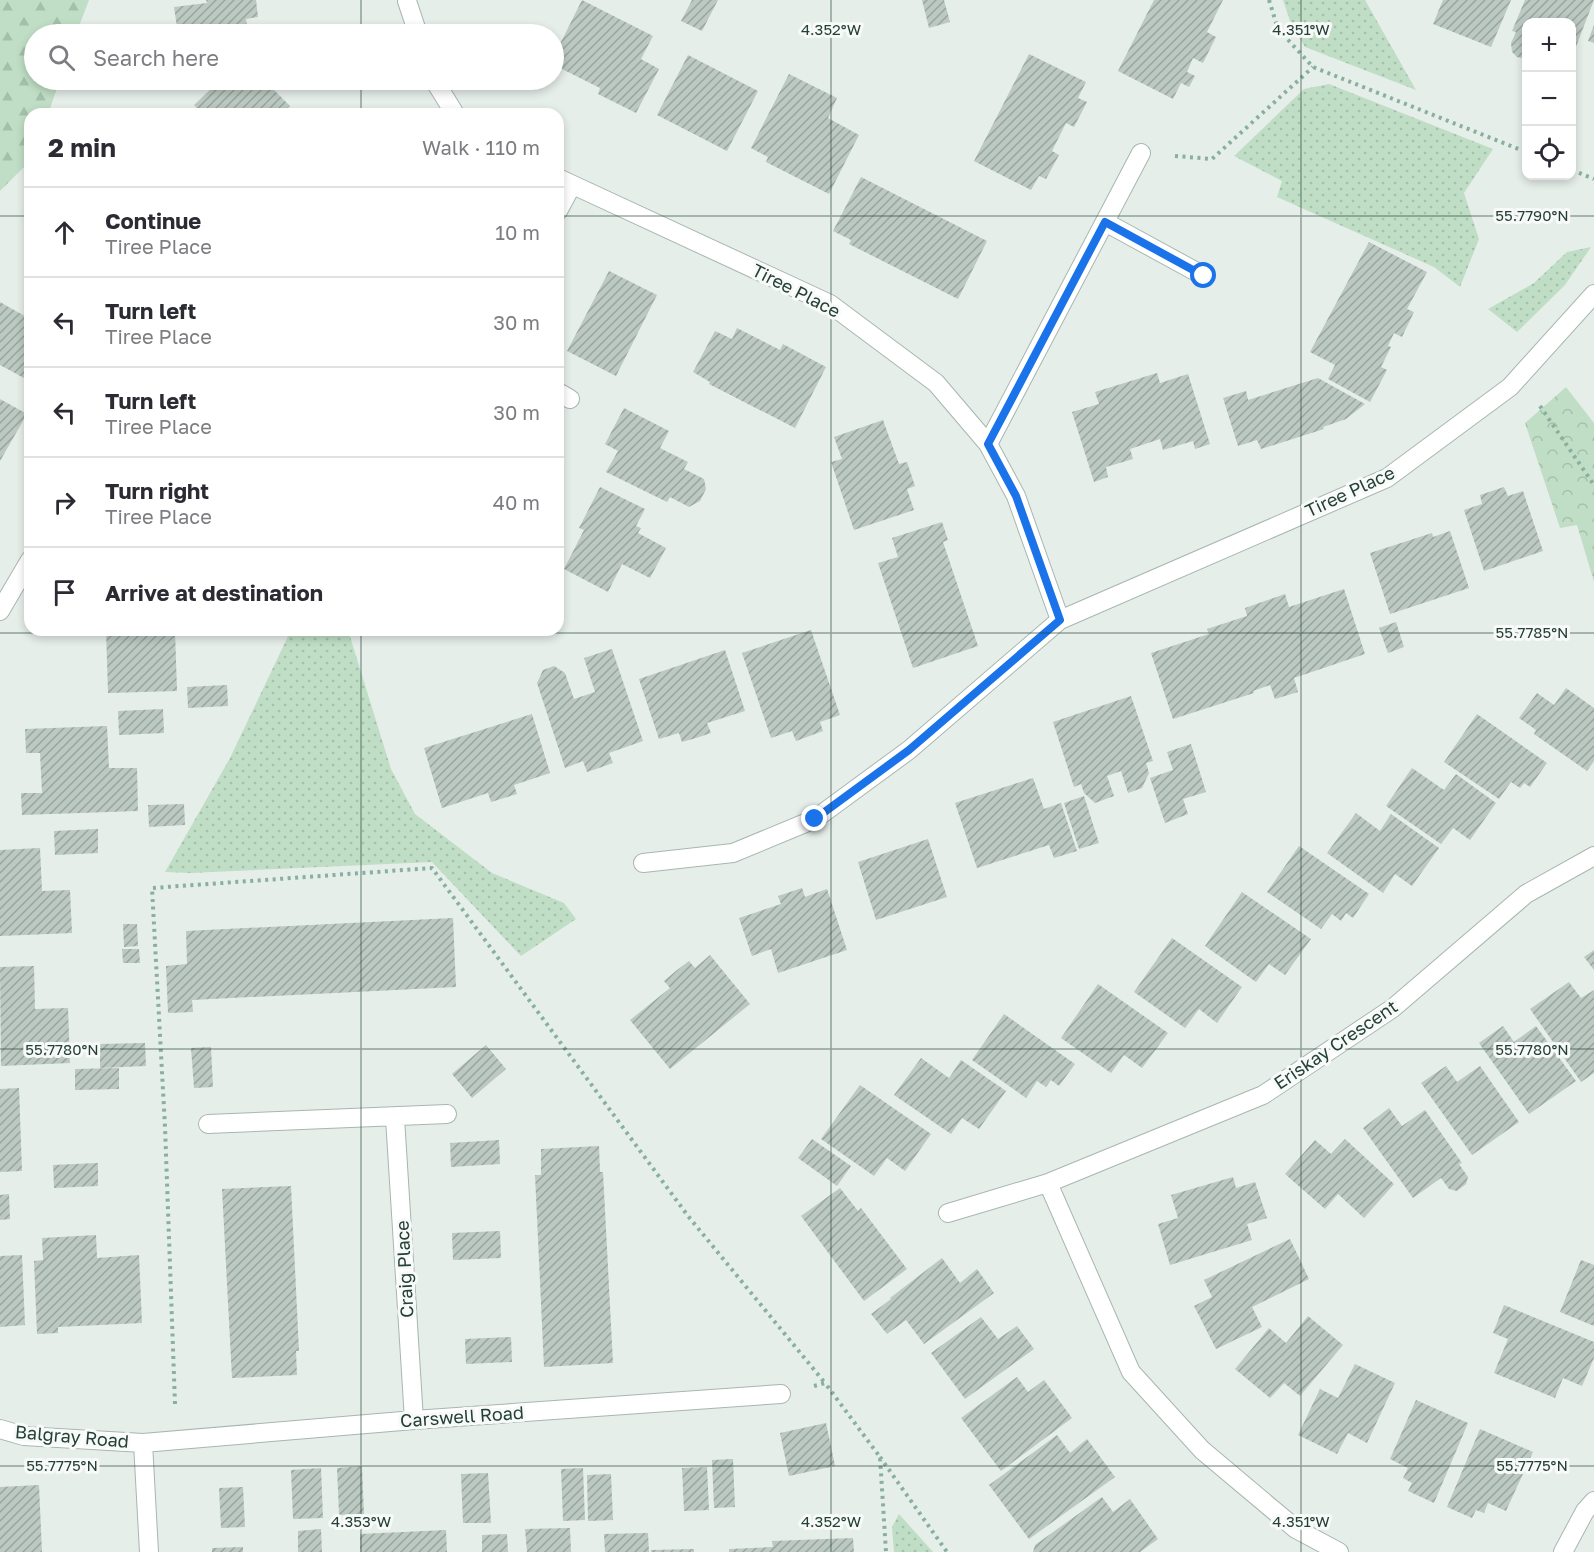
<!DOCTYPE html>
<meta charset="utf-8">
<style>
body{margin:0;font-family:"Golos Text",sans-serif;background:#f2f2f3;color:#2b2b33}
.controls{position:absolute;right:18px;top:18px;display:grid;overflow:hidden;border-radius:12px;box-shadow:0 3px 9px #0003}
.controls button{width:54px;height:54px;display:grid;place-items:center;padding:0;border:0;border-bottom:2px solid #e1e1e2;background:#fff;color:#2b2b33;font:30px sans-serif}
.stop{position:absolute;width:18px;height:18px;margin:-14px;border:4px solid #1a73e8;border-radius:50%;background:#fff}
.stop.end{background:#1a73e8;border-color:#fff;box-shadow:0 2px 6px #0008}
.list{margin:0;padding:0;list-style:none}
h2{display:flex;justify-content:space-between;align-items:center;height:78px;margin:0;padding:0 24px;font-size:26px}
h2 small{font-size:20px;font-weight:400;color:#7c7c81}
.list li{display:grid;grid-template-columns:39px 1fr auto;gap:18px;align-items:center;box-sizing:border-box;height:90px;padding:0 24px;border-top:2px solid #e1e1e2}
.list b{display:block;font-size:22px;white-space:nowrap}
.list p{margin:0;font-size:20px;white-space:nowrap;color:#7c7c81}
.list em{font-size:20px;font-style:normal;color:#7c7c81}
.icon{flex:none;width:33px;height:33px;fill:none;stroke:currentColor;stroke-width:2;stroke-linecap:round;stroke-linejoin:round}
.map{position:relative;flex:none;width:1594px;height:1552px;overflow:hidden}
.search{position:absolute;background:#fff;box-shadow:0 3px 9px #0003;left:24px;top:24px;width:540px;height:66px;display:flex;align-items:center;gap:15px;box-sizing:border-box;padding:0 21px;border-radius:33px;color:#7c7c81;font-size:22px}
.panel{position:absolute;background:#fff;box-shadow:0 3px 9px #0003;left:24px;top:108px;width:540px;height:528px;border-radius:18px}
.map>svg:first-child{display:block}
.grass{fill:url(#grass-dots)}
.forest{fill:url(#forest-firs)}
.park{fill:url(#park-crowns)}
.building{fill:url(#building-hatch)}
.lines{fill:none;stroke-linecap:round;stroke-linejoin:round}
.minor-casing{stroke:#a8b6b0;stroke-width:20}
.path{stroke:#88b09f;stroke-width:4;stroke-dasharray:3 4.5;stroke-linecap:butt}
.minor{stroke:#fff;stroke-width:18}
.route{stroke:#1a73e8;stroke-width:8}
.ticks{fill:none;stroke:#254036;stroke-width:1.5;stroke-opacity:0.45}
.labels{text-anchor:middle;stroke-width:6;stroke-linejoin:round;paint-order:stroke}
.street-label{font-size:18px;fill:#254036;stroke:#f7faf8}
.ticks-label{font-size:15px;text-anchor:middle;fill:#254036;stroke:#f7faf8;stroke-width:6;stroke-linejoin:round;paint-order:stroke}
</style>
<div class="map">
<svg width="1594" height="1552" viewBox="0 0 1594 1552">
<defs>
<pattern id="grass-dots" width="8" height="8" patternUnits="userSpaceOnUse" patternTransform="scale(1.5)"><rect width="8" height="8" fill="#c0dec5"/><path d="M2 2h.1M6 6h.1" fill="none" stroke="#a5c0aa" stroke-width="1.8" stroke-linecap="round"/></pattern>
<pattern id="forest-firs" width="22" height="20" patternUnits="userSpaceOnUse" patternTransform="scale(1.5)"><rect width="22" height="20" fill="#c0dec5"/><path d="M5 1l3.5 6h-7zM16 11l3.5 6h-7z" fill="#a5c0aa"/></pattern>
<pattern id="park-crowns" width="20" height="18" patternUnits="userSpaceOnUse" patternTransform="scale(1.5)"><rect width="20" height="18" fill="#c0dec5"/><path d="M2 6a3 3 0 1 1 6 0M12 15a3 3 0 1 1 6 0" fill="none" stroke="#a5c0aa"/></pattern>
<pattern id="building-hatch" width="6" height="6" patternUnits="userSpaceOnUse" patternTransform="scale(1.5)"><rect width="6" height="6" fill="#bbc9c2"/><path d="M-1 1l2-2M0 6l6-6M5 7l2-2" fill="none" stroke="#98a59e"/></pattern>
</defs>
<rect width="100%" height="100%" fill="#e6eeea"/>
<path class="grass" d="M1283,0H1365L1416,90L1305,47L1291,24Z
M1329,84L1493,149L1464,193L1479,239L1460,287L1434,267L1277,197L1282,181L1234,156L1304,89Z
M1591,247L1565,285L1517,332L1488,309L1534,283L1567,252Z
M291,630H348L391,769L415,814L492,873L564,903L576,919L521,956L432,862L191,873L165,872L230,758Z
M899,1514L933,1552H894L892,1527Z"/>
<path class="forest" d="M0,0H89L76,34H34V80H60L48,114H30V161L0,191Z"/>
<path class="park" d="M1566,387L1594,423V582L1577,525L1560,528L1525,423Z"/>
<path class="building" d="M206,0H256L258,17L246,19L248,34H178L174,7L207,3Z
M582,0L653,36L641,59L659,69L636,113L598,94L600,88L554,65V56Z
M692,0H718L702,31L681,21Z
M922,0H944L950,22L929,28Z
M1154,0H1223L1207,32L1216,37L1203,63L1193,58L1187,72L1195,76L1189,87L1181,83L1173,99L1118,71Z
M1443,0H1511L1491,47L1433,24Z
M1525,0H1594L1572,57V22H1526V59L1517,57L1512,52L1511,43L1516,32L1512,31Z
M1594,25V43L1588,41Z
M1029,54L1086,82L1078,98L1087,102L1074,127L1066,123L1052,151L1059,155L1046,179L1039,176L1031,190L974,161Z
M688,55L758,91L727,151L657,115Z
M789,74L837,98L828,118L859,135L829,194L766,162L768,157L751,148Z
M220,80H264L290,106L281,114H203L194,105Z
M861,177L987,241L958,299L849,244L851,240L833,231Z
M1369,242L1427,272L1407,309L1414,312L1402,337L1394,333L1388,346L1391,347L1381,367L1387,370L1370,402L1328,379L1335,365L1310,352Z
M609,271L657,295L616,376L567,351Z
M0,302L30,319V368L24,378L0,365Z
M737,328L780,350L783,344L826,367L795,428L709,384L710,382L693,372L715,331L732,339Z
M1157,373L1160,383L1188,374L1210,444L1195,449L1193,441L1163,450L1160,439L1130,449L1133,459L1106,467L1108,477L1094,482L1072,412L1099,404L1095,392Z
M1318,378L1365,404L1346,419L1323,427L1324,429L1261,449L1257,440L1238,446L1223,398L1246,391L1248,400Z
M0,399L27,414L0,461Z
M624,408L669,431L660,448L688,462L684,469L704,479L706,489L700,501L689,507L670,497L667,502L606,472L618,451L605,444Z
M883,420L899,464L907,462L915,486L907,489L914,510L854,530L831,462L842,459L834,437Z
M600,487L645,509L636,526L641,528L638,533L666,548L650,578L622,564L608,592L564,569L584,530L579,528Z
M1504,487L1508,496L1523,491L1543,551L1484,571L1464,510L1482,504L1480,495Z
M942,522L948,540L943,542L978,646L913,668L878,563L898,557L892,538Z
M1450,531L1469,588L1390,614L1370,553L1432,533L1433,537Z
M1344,589L1365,654L1294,678L1298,692L1275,699L1270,685L1253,691L1254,693L1173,719L1151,653L1209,634L1207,629L1247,616L1245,608L1285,594L1289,607Z
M1396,622L1404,647L1388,653L1379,628Z
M106,630H175L177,691L108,693Z
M811,630L840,715L820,722L823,731L796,741L792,731L771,738L742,653Z
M612,649L643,741L609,753L613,763L599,768L587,772L583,761L565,768L537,683L543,670L554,666L565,673L574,699L595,692L584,658Z
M725,650L745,711L707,723L711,733L696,738L682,742L679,733L659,739L639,679Z
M227,685L228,706L188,708L187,687Z
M1566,688L1594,708V761L1587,771L1534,734L1536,730L1519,718L1537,693L1554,705Z
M1131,696L1153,761L1146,763L1149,773L1142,788L1128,793L1121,771L1107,776L1114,796L1095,803L1084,793L1081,784L1074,787L1053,722Z
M163,709L164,733L119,735L118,711Z
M532,714L550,773L514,785L517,794L491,802L488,793L442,808L424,748Z
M1477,714L1547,763L1530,787L1524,783L1520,788L1511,782L1499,799L1444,762Z
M107,726L109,768H137L138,811L22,815L21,793H42L40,753H26L25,729Z
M1191,744L1206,792L1183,799L1188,814L1165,823L1150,778L1173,770L1167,752Z
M1412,768L1444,790L1456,774L1496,803L1470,840L1453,828L1441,844L1386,806Z
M1033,778L1044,809L1061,803L1077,851L1054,858L1049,845L977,868L955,803Z
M1084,796L1099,843L1079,849L1064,803Z
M184,804L185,825L149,827L148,805Z
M1356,813L1380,831L1391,814L1439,848L1412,886L1395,874L1383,893L1327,853Z
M98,829V853L55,855L54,831Z
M928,839L947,897L876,920L858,862Z
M1299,846L1369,894L1353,918L1346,913L1341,921L1332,914L1321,929L1267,892Z
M40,848L42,891L70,890L72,933L0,936V850Z
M802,888L805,897L827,889L847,950L778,973L771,949L752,956L739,918L781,904L778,896Z
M1242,892L1311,939L1285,975L1269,964L1256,982L1205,946Z
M453,918L456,987L192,1000L193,1012L168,1013L166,966L187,964L186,931Z
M123,924H137L138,946L124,947Z
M1172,938L1242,987L1217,1023L1199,1009L1185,1028L1134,992Z
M122,949H139L140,963H123Z
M1594,950V970L1584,957Z
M710,955L750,1004L670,1069L630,1020L670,988L664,981L677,970L689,961L695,968Z
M34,966L35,1009L68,1008L70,1063L1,1066L0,967Z
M1569,982L1581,998L1594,990V1073L1581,1082L1530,1009Z
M1098,984L1168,1033L1142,1068L1124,1055L1111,1073L1061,1038Z
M1004,1014L1075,1064L1059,1086L1051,1080L1046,1087L1037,1081L1026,1098L972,1060Z
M1503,1026L1514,1042L1536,1026L1576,1081L1529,1114L1479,1043Z
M145,1043L146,1066L100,1068V1044Z
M486,1045L506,1069L472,1098L452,1074Z
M211,1047L213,1087L194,1088L191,1048Z
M921,1058L949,1078L961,1060L1006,1091L979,1129L962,1118L951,1134L894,1095Z
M1446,1066L1457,1082L1480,1066L1519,1122L1472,1155L1421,1083Z
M119,1068V1089L75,1090V1069Z
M860,1085L931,1134L905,1171L887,1158L874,1176L821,1139Z
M19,1088L22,1171L0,1172V1089Z
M1389,1108L1402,1126L1425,1110L1462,1163L1459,1164L1468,1177L1466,1184L1457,1191L1449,1189L1441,1178L1413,1198L1363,1128Z
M812,1139L851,1166L837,1186L798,1158Z
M1345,1139L1394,1184L1364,1218L1338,1194L1325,1209L1285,1174L1315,1140L1331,1154Z
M499,1140L500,1164L451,1167L450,1143Z
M599,1146L600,1172H603L613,1363L544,1367L535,1175H541V1149Z
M98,1163V1186L54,1188L53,1165Z
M1233,1177L1236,1188L1255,1182L1267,1218L1247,1224L1252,1240L1170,1265L1158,1224L1178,1218L1171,1195Z
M291,1186L299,1351H296L297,1375L232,1378L222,1189Z
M840,1188L858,1211L861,1208L907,1269L864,1301L801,1216Z
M9,1194L10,1219L0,1220V1195Z
M500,1231L501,1258L453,1260L452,1233Z
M96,1235L97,1258L139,1255L142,1323L58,1327V1333L37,1334L34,1261L43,1260L42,1238Z
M1290,1239L1309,1279L1252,1307L1262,1327L1216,1349L1194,1306L1212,1297L1204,1280Z
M22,1255L25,1325L0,1327V1256Z
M942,1258L960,1283L977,1269L994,1293L924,1344L906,1320L887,1334L871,1314L891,1299L890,1298Z
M1581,1260L1594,1265V1326L1560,1312Z
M1504,1305L1594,1342V1358L1582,1386L1563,1378L1555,1398L1494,1373L1508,1339L1493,1333Z
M1308,1316L1343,1345L1300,1396L1284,1383L1270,1398L1235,1369L1269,1328L1286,1343Z
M981,1317L998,1339L1017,1326L1034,1349L965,1399L931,1353Z
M511,1337L512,1362L466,1364L465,1339Z
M1355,1364L1395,1383L1367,1443L1348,1433L1337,1454L1298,1435L1320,1389L1338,1398Z
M1017,1377L1028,1392L1044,1380L1072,1418L1001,1471L961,1418Z
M1416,1400L1468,1423L1434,1503L1408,1491L1412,1483L1403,1478L1408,1468L1390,1459Z
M826,1423L835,1466L789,1476L780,1433Z
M1480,1429L1533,1452L1506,1511L1488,1503L1484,1513L1476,1510L1472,1518L1447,1507Z
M1057,1435L1070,1453L1087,1439L1115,1477L1029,1539L989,1485Z
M733,1459L735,1507L714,1508L712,1460Z
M362,1466L364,1514L339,1515L337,1468Z
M707,1467L709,1510L684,1511L682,1468Z
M321,1468L323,1518L293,1519L291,1470Z
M583,1468L585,1520L563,1521L561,1469Z
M488,1473L491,1523H463L461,1474Z
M611,1474L613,1520L588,1521L587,1475Z
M39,1485L42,1552H0V1487Z
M243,1487L245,1527L221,1528L219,1488Z
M1102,1497L1113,1512L1130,1499L1158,1539L1140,1552H1033L1035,1545Z
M570,1528L571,1552H527L525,1529Z
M321,1529L322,1552H298V1531Z
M446,1530L447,1552H360V1534Z
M648,1533L649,1552H605L604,1534Z
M507,1534L508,1552H482V1535Z
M853,1538L854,1552H729V1549L773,1547L772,1541Z
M243,1547V1552H212V1548Z
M694,1549V1552H651V1550Z"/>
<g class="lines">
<g class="minor-casing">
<path id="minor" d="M407,1L418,34
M434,80L455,114
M558,178L830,304L936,383L988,444L1016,496L1060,620
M558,211L572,185
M1105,222L1204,276
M558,392L570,399
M988,444L1141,153
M0,611L30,560
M643,863L733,853L815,819L909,750L1060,620L1387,478L1510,387L1594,294
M395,1118L414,1420
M208,1124L447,1114
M1048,1183L1131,1372L1202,1450L1296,1529L1339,1552
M948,1213L1048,1183L1263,1095L1393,1008L1526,894L1594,856
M0,1429L24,1436L143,1443L149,1552
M143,1443L414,1420L781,1394
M1563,1552L1585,1511L1594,1501"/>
</g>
<path class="path" d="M1269,0L1278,29L1313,67L1526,152
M1175,156L1212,159L1313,67
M1572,170L1594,179
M1540,406L1594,485
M814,1386L825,1383L880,1457L886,1552
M175,1404L165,1127L152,888L432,868L688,1216L825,1383
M880,1457L947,1552"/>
<use href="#minor" class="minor"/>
</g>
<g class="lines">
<path class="route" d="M815,819L909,750L1060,620L1016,496L988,444L1105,222L1204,276"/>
</g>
<path class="ticks" d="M361,0V34M831,0V1552M1301,0V1552M361,80V114M0,216H30M558,216H1594M361,630V1552M0,633H1594M0,1049H1594M0,1466H1594"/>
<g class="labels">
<g class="street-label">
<text transform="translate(796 291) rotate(27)" y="6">Tiree Place</text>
<text transform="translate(1350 492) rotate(-25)" y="6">Tiree Place</text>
<text transform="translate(1336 1045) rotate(-34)" y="6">Eriskay Crescent</text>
<text transform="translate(405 1269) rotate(-93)" y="6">Craig Place</text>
<text transform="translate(462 1417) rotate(-4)" y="6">Carswell Road</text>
<text transform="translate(72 1437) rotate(5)" y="6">Balgray Road</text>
</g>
</g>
<g class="ticks-label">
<text x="831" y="35">4.352°W</text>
<text x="1301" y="35">4.351°W</text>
<text x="1532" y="221">55.7790°N</text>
<text x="1532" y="638">55.7785°N</text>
<text x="62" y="1055">55.7780°N</text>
<text x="1532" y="1055">55.7780°N</text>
<text x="62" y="1471">55.7775°N</text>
<text x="1532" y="1471">55.7775°N</text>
<text x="361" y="1527">4.353°W</text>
<text x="831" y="1527">4.352°W</text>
<text x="1301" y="1527">4.351°W</text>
</g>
</svg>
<div class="controls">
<button>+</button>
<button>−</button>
<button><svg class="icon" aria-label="locate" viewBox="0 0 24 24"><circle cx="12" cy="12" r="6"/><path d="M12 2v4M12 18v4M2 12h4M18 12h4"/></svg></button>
</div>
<div class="stop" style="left:1204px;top:276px"></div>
<div class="stop end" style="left:815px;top:819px"></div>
<div class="search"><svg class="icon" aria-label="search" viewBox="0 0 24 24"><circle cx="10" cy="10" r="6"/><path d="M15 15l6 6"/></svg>Search here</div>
<section class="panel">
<h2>2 min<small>Walk · 110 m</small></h2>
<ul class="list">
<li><svg class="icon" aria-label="ahead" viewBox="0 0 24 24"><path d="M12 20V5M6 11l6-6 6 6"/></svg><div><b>Continue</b><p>Tiree Place</p></div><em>10 m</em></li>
<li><svg class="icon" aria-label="left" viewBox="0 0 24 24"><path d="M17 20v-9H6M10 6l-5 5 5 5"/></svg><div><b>Turn left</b><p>Tiree Place</p></div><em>30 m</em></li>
<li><svg class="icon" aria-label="left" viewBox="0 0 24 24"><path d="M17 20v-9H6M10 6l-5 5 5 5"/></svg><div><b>Turn left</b><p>Tiree Place</p></div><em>30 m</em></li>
<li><svg class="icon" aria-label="right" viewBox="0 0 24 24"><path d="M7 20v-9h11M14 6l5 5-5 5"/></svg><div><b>Turn right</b><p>Tiree Place</p></div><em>40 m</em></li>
<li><svg class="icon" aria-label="arrive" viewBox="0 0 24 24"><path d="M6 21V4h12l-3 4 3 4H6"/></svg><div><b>Arrive at destination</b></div></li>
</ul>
</section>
</div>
